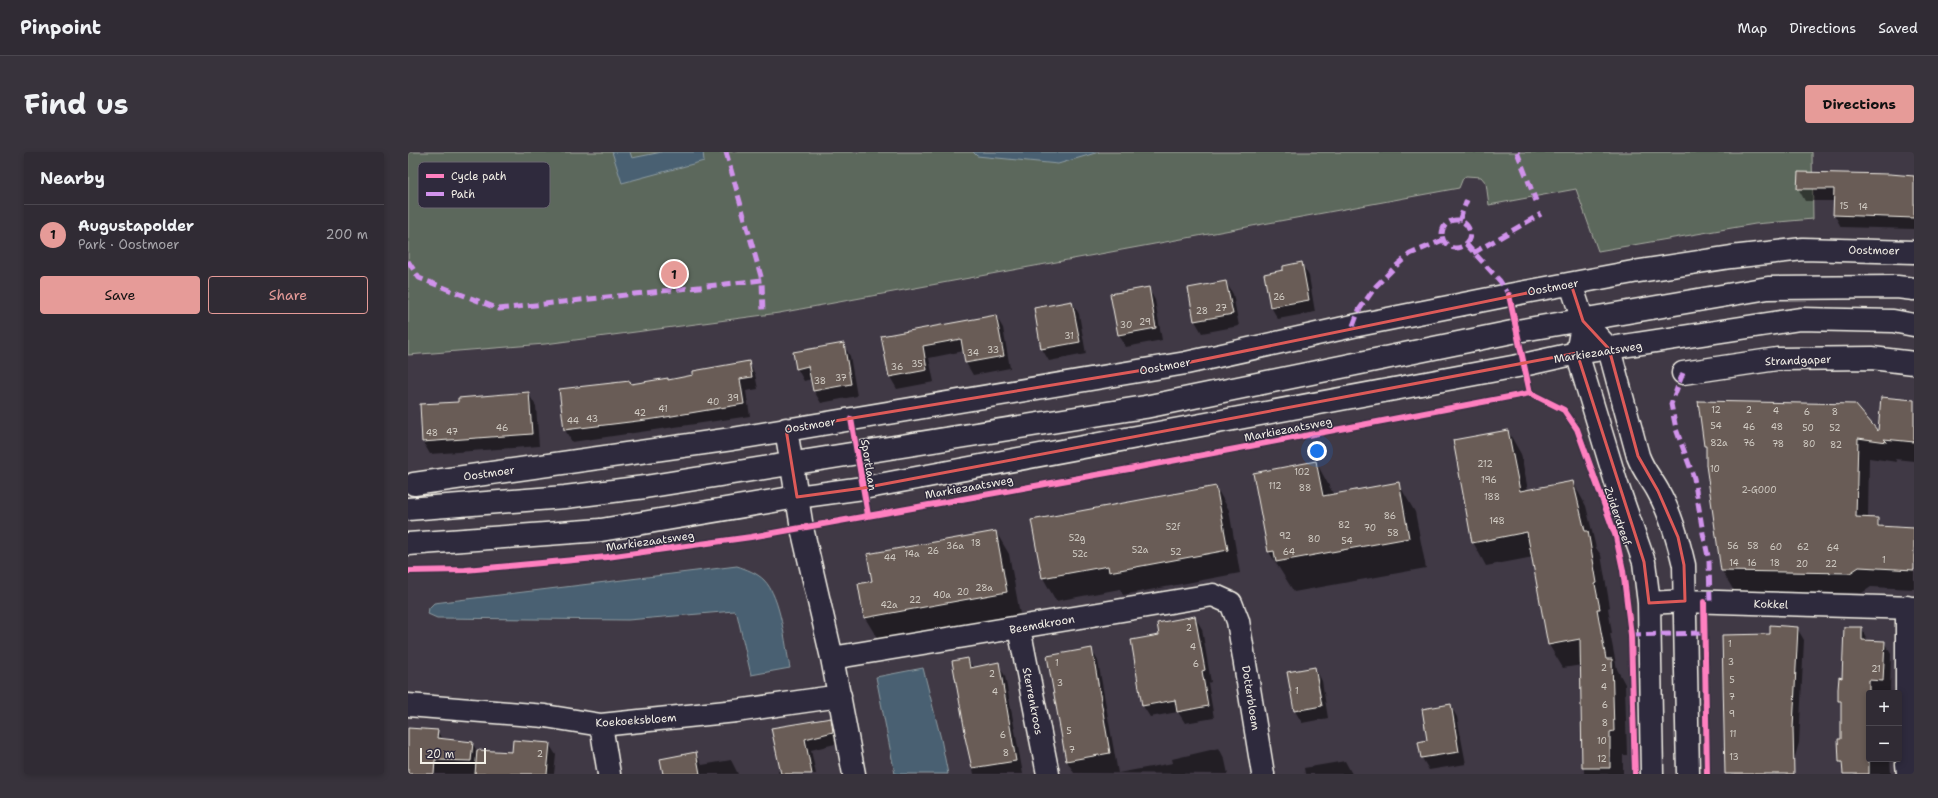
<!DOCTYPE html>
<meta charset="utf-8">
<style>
body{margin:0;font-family:"Shantell Sans",sans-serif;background:#38333c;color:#f1f3f6}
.controls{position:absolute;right:12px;bottom:12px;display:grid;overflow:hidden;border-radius:4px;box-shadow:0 2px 6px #0003}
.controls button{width:36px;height:36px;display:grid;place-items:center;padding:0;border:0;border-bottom:1px solid #4b474f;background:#302b34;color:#f1f3f6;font:20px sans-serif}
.scale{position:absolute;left:12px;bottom:10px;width:66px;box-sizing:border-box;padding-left:4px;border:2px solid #f4f1e8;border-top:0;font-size:11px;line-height:14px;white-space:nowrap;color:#f4f1e8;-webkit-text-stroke:3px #2f2a3d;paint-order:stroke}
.you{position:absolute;left:909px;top:299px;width:14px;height:14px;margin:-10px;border:3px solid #fff;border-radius:50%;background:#1a73e8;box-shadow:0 0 0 6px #1a73e833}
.badge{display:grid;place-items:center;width:26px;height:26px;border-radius:50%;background:#e69b98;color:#111;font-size:13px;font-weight:700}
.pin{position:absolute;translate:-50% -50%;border:2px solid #fff;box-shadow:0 1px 4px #0006}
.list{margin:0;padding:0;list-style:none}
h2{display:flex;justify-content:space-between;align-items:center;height:52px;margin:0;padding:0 16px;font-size:17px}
h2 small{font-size:13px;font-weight:400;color:#a8a7ac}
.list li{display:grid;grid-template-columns:26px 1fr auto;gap:12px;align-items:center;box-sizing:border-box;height:60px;padding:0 16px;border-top:1px solid #4b474f}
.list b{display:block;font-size:15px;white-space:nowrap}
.list p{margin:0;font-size:13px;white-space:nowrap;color:#a8a7ac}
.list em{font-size:13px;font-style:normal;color:#a8a7ac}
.actions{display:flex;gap:8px;padding:12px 16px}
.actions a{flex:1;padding:9px 0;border:1px solid #e69b98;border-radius:4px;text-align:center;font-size:14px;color:#e69b98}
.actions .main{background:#e69b98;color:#111}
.map{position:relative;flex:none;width:1506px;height:622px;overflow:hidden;border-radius:4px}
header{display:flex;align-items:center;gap:24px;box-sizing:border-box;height:56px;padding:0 20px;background:#302b34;border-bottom:1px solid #4b474f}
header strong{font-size:19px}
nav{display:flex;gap:22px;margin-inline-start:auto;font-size:14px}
.intro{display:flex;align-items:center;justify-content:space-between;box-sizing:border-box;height:96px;padding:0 24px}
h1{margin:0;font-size:28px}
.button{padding:10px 18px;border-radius:4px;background:#e69b98;color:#111;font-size:14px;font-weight:700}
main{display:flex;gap:24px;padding:0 24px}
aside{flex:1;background:#302b34;border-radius:4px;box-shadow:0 2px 6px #0003}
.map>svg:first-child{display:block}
.green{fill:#5c675c;stroke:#a8aca2}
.water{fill:#486172;stroke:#8d9ba1}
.shadow{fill:#0007}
.building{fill:#695b57;stroke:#f4f1e8}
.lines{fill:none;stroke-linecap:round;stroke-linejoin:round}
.minor-casing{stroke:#f4f1e8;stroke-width:25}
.major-casing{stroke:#f4f1e8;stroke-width:25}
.minor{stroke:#2f2a3d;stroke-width:22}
.major{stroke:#2f2a3d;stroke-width:22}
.quiet{stroke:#d193ec;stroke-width:5;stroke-dasharray:10 5;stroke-linecap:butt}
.cycleway-casing{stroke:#2f2a3d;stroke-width:8}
.cycleway{stroke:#ff80c0;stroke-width:6}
.marked{fill:none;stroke:#de5a58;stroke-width:3;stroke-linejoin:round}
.labels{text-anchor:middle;stroke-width:3;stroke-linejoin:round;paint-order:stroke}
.number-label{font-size:9px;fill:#d1ccc4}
.street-label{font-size:11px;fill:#f4f1e8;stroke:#2f2a3d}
.key{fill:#2f2a3d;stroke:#6a6670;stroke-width:1}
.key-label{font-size:11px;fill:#f4f1e8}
</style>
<header>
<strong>Pinpoint</strong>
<nav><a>Map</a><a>Directions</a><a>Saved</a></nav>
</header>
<div class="intro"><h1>Find us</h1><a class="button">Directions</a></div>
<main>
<aside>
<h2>Nearby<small></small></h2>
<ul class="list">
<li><span class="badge">1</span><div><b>Augustapolder</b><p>Park · Oostmoer</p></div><em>200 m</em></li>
</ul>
<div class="actions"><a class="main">Save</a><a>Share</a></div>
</aside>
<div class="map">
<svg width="1506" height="622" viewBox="0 0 1506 622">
<rect width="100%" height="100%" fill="#403945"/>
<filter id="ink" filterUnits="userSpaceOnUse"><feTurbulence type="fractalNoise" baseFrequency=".025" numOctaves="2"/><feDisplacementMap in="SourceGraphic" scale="8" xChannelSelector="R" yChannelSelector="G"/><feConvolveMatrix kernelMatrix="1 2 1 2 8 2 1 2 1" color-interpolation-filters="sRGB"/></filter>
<g filter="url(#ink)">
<path class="green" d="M0,0H1404L1405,67L1347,72L1190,99L1168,37L1081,53L1078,31L1073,25L1058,24L1055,26L1051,36L371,161L137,192L0,203Z"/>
<path class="water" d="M204,0H222L224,6L254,0H295L296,9L214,31Z
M565,0H691L650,12L569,4Z
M329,414C338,417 349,421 356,428C373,445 377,492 382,516L343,523L329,462L326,459L220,468L29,466L20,462L21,456L26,451Z
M515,516L533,587L540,622H487L468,525Z"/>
<path class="shadow" d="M1476,21L1506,24V77L1433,75L1426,62V49H1397L1390,36Z
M894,112L901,124L907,160L870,167L863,155L876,119Z
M818,130L825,142L831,174L794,181L787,169Z
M740,136L747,148L754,188L718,195L711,183Z
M664,150L671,162L678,202L641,209L634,197L627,157Z
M588,164L595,176L602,216L565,223L558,211L556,199L521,206L526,230L489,237L482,225L474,185Z
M435,192L442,204L449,244L413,251L406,239L403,227L396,229L389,216Z
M340,210L347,222L350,237L338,239L342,264L164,290L157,278L152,238L260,229Z
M120,241L128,254L131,294L22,302L15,290L51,251Z
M1506,249V309L1487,307L1489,310L1461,306L1460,367H1469L1474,376L1506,377V437L1463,435L1454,441L1326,439L1314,419L1299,298L1297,293L1471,282Z
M1100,279L1113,302L1120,338L1165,330L1178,354L1188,396L1193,403L1202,455L1200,456L1204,481H1202L1209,517L1217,532L1219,603H1215V622H1176L1174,513L1155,516L1141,493L1125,405L1078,414L1065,390Z
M908,310L926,343L990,331L1007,360L1018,416L886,440L861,400Z
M808,335L821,358L832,421L715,443L712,437L648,449L635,426L624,369Z
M588,380L601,402L612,462L471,489L457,466L451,433L466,430Z
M787,465L794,477L803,530L800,531L806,566L777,571L770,560L742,565L735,554L752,483Z
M1389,476L1396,488L1391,591L1382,622H1318Z
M1453,476L1460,489L1476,490L1483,502L1482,541H1461V607H1482L1483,622H1435V615L1432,610L1434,553L1431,549L1435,527Z
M683,497L690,509L710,621L765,611L764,607L811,596L817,608L820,622L666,621L659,609L640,505Z
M560,507L565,516L590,512L597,524L615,622H566L558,581Z
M907,516L914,529L920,566L894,571L887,559L880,521Z
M1042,553L1049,565L1058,612L1021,618L1014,606L1020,589Z
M422,567L429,578L431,591L403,598L408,622H371L370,619H373L365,577Z
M0,577L29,579L34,587L64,591L69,599L105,601L141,592L148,603L146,622H0Z
M288,601L294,613L323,608L330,622H256Z
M937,609L944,622H897L896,616Z"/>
<path class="building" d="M1390,20L1482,22L1506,24V66L1425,63L1426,37H1389Z
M894,110L901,148L862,155L856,122L875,118V114Z
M818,129L825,162L786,169L780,136Z
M741,135L748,176L710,183L702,142Z
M664,149L672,190L633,197L626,156Z
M588,163L596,204L557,211L553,187L515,194L519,218L481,225L473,184Z
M436,191L443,232L405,239L400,214L388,217L385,200Z
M341,209L344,225L332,227L336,252L246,267L156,278L151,237L222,229L223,232L260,226V228L285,223V219Z
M121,240L124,282L14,290L12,252L50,250V246Z
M1473,245L1506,248V290L1476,287L1479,290L1450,286L1448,365L1470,366V374L1506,376V418L1451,415L1442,421L1313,419L1298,313V294H1296L1290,249L1447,252L1470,279Z
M1100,278L1112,339L1165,329L1177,379H1180L1189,431L1187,432L1192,457H1189L1198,507H1204L1206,579L1202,580V616H1174L1172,487L1140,493L1119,380L1064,391L1045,288Z
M908,309L915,344L991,330L1001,386L868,410L866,399L860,400L845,321Z
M808,334L820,398L701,420L700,414L634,426L623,368Z
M588,379L599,440L456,466L450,432L464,429L459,402Z
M787,464L797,518L794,519L800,554L769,560L767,548L734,554L723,488L751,483L749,471Z
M1362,473L1390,475L1385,576L1386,622H1317L1314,483L1362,482Z
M1436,475H1454V488L1477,489L1475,529L1461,528V622H1435L1434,610H1431L1430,587H1433V549H1430V537L1431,525L1434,526Z
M684,496L702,601L658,609L639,504Z
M560,506L562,516L591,510L608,609L564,616L556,581L557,580L544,509Z
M907,515L914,554L886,559L879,520Z
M1043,552L1051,600L1013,606L1010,590L1019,588L1014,557Z
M423,566L425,580L397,587L404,622H373L363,576Z
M0,576L30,578L29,586L65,590L63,609L27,608L26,622H0Z
M105,588L142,591L139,622H67L69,598L104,600Z
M288,600L292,622H255L252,607Z"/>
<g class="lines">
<g class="minor-casing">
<path id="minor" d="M1163,132L1175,169L1201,197L1230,304C1236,320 1243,326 1250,339C1263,362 1270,388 1276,413L1280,622
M1175,169L1169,201L1208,330L1236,410L1241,451L1244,622
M1275,221L1369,207L1464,206L1506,211
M378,277L394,376L424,506L446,622
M6,332L324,287L778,211L945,174L1101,143L1225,120L1323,105L1395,97L1506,100
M1241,451L1277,449L1506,456
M1499,455V612L1500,622
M611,476L640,622
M424,506L805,443L823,451L830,469L855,622
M0,553L137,564L193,573L328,559L432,544
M193,573L201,622"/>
</g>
<g class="major-casing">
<path id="major" d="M0,357L157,345L237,335L737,255L1109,179L1360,136L1489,135L1506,137
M0,392L193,378L389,345L455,336L1115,213L1169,201L1392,167L1485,169L1506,173"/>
</g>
<use href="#minor" class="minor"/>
<use href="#major" class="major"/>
<path class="quiet" d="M318,0L354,128
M1109,0L1128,49
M1034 82a14 14 0 1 1 28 0a14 14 0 1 1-28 0Z
M1051,69L1059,48
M1058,92L1092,129L1101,143
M1065,101L1133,62
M0,109L11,126L91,157L354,128L355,162
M945,174L951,158L968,134L988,114L1002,102L1035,88
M1275,221L1263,252L1268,277L1286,326L1295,381L1301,409L1302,450
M1223,483L1296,481"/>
<g class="cycleway-casing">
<path id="cycleway" d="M1101,143L1122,241L1156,258L1169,277L1208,385L1215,418L1223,483L1227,622
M443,267L460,363
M0,419L57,418L199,405L343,385L721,317L1122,241
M1296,450L1299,622"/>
</g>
<use href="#cycleway" class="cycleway"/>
</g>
</g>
<path class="marked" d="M1163,132L1175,169L1201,197L1230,304L1250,339L1270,385L1276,413L1277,449L1241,451L1236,410L1169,201L455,336L389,345L378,277L778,211Z"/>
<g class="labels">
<g class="number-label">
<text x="1436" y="57">15</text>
<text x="1455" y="58">14</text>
<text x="871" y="148">26</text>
<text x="813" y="159">27</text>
<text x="794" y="162">28</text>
<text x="737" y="173">29</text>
<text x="718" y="176">30</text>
<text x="661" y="187">31</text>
<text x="585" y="201">33</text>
<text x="565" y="204">34</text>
<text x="509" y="215">35</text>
<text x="489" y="218">36</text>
<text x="433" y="229">37</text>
<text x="412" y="232">38</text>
<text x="325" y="249">39</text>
<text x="305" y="253">40</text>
<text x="255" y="260">41</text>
<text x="1308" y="261">12</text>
<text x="1341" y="261">2</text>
<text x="1368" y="262">4</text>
<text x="1399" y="263">6</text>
<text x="1427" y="263">8</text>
<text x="232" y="264">42</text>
<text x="184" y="270">43</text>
<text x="165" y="272">44</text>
<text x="1308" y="277">54</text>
<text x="1341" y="278">46</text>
<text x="1369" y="278">48</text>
<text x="94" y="279">46</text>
<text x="1400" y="279">50</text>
<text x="1427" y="279">52</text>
<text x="44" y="283">47</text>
<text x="24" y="284">48</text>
<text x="1311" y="294">82a</text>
<text x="1341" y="294">76</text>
<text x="1370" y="295">78</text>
<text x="1401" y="295">80</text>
<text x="1428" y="296">82</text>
<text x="1077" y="315">212</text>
<text x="1307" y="320">10</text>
<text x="894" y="323">102</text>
<text x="1081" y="331">196</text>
<text x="867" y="337">112</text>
<text x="897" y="339">88</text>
<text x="1351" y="341">2-G000</text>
<text x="1084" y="348">188</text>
<text x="982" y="367">86</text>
<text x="1089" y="372">148</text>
<text x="936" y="376">82</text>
<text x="765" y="378">52f</text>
<text x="962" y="379">70</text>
<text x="985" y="384">58</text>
<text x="877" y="387">92</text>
<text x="669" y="389">52g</text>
<text x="906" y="390">80</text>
<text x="939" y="392">54</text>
<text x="568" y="394">18</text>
<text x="547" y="397">36a</text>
<text x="1325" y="397">56</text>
<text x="1345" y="397">58</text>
<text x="1368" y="398">60</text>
<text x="1395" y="398">62</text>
<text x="1425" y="399">64</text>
<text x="732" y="401">52a</text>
<text x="525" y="402">26</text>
<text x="768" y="403">52</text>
<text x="881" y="403">64</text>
<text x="504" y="405">14a</text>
<text x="672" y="405">52c</text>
<text x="482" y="409">44</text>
<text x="1476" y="411">1</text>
<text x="1326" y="414">14</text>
<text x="1344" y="414">16</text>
<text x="1367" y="414">18</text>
<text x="1394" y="415">20</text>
<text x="1423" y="415">22</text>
<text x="576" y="439">28a</text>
<text x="555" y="443">20</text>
<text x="534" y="446">40a</text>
<text x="507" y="451">22</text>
<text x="481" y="456">42a</text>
<text x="781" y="479">2</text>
<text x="1322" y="495">1</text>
<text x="785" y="498">4</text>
<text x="1323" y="513">3</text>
<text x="649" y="514">1</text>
<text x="788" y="515">6</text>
<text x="1196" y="519">2</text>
<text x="1468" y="520">21</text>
<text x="584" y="525">2</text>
<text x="1324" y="531">5</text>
<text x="652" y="534">3</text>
<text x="1196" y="538">4</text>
<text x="889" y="542">1</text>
<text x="587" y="543">4</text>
<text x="1324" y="548">7</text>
<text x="1197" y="556">6</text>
<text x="1324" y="565">9</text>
<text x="1197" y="574">8</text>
<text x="661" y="582">5</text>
<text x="1325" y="585">11</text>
<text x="595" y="586">6</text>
<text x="1194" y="592">10</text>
<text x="664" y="601">7</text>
<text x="598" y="604">8</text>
<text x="132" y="605">2</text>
<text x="1326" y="608">13</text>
<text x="1194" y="610">12</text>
</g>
<g class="street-label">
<text transform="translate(1466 98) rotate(1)" y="4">Oostmoer</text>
<text transform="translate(1145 135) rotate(-10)" y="4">Oostmoer</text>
<text transform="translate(1190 200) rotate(-9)" y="4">Markiezaatsweg</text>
<text transform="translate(1390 208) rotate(-2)" y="4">Strandgaper</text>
<text transform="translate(757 214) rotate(-10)" y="4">Oostmoer</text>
<text transform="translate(402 273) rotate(-9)" y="4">Oostmoer</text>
<text transform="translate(880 277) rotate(-11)" y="4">Markiezaatsweg</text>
<text transform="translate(461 313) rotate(81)" y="4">Sportlaan</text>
<text transform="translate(81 321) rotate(-8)" y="4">Oostmoer</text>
<text transform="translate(561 335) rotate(-10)" y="4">Markiezaatsweg</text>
<text transform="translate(1210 364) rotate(71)" y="4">Zuiderdreef</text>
<text transform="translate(242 389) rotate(-8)" y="4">Markiezaatsweg</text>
<text transform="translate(1363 452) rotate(2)" y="4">Kokkel</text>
<text transform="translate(634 472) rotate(-10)" y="4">Beemdkroon</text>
<text transform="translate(843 546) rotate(81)" y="4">Dotterbloem</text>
<text transform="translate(625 549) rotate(79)" y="4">Sterrenkroos</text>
<text transform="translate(228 568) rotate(-4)" y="4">Koekoeksbloem</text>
</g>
</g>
<rect x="10" y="10" width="132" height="46" rx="6" class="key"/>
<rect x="18" y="22" width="18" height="4" fill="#ff80c0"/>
<rect x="18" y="40" width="18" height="4" fill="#d193ec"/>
<g class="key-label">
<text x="43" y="28">Cycle path</text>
<text x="43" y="46">Path</text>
</g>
</svg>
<div class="controls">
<button>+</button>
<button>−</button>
</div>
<div class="scale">20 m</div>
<div class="you"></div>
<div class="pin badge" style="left:266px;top:122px">1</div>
</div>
</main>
